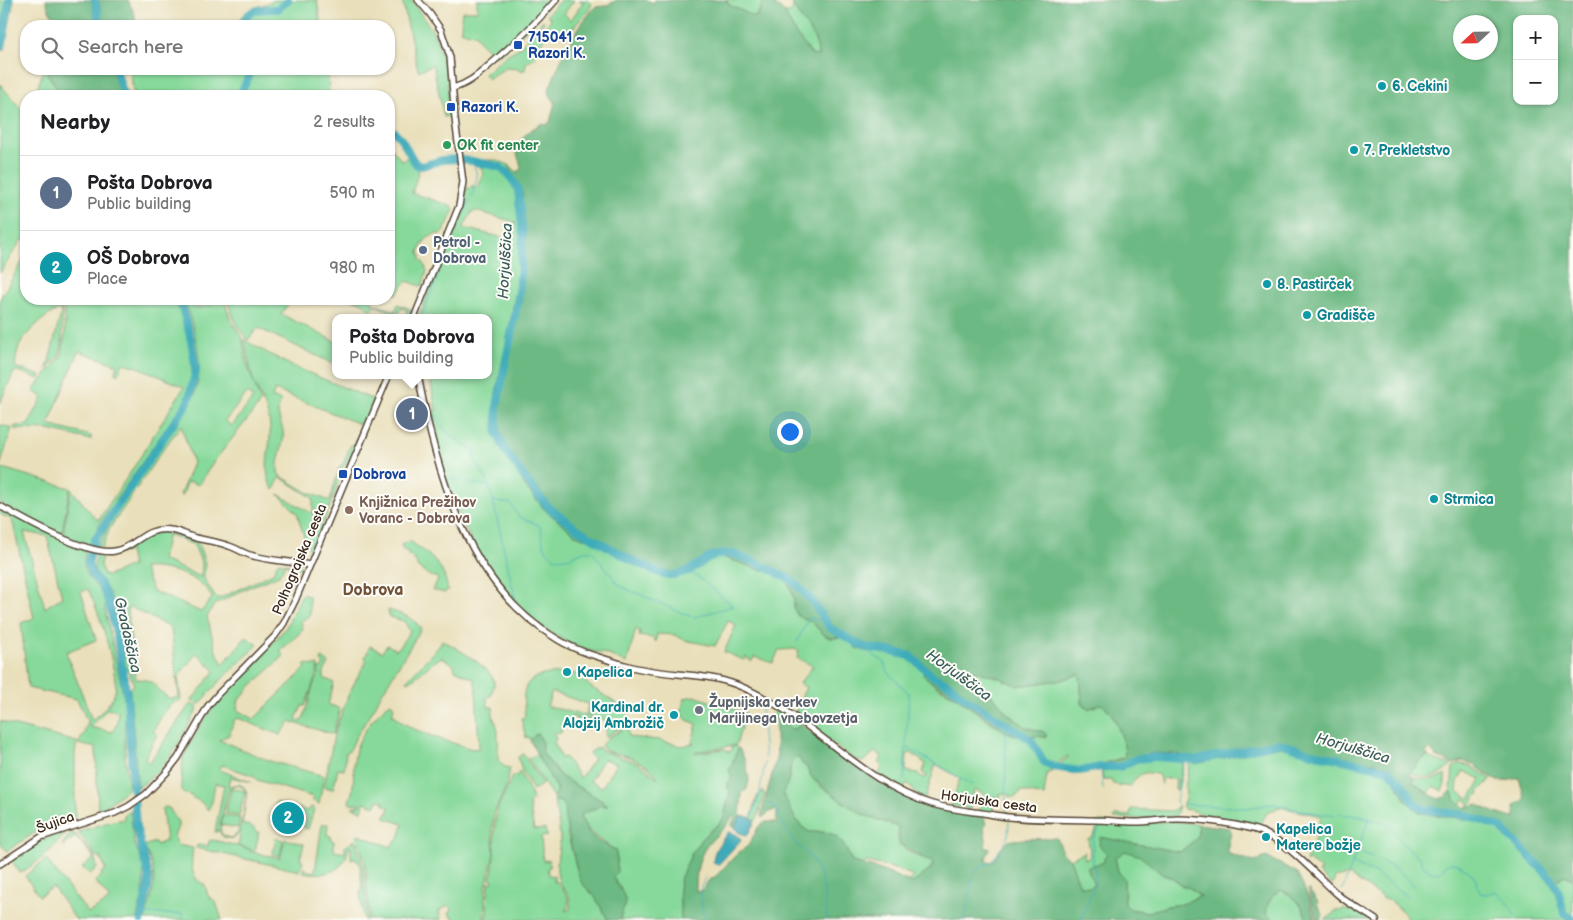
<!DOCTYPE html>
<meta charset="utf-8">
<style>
body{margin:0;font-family:"Balsamiq Sans",sans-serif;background:#f6f6f6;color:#202124}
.controls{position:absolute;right:15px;top:15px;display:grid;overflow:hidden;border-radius:10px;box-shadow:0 1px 4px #0004}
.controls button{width:45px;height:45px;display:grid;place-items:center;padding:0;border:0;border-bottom:1px solid #e0e0e0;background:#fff;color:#202124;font:25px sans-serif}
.compass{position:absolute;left:1453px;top:15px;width:45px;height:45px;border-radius:50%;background:#fff;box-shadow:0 1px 4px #0004;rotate:248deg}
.you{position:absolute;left:789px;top:431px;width:18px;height:18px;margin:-12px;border:4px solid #fff;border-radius:50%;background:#1a73e8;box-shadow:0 0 0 8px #1a73e833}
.badge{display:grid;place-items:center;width:32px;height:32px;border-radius:50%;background:#b45309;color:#fff;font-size:16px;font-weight:700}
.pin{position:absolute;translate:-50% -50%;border:2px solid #fff;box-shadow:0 1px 5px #0006}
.popup{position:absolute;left:332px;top:314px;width:160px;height:65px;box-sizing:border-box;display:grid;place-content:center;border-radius:10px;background:#fff;filter:drop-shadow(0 1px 4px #0005);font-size:16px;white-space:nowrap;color:#757577}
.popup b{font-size:19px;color:#202124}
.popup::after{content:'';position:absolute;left:50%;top:100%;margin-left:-10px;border:10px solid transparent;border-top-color:#fff}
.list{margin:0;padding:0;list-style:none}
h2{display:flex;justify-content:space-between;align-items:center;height:65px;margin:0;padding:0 20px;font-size:21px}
h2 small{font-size:16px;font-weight:400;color:#757577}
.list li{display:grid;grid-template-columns:32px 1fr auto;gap:15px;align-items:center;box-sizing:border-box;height:75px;padding:0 20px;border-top:1px solid #e0e0e0}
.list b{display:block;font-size:19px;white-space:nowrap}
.list p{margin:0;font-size:16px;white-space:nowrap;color:#757577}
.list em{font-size:16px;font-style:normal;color:#757577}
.icon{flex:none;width:28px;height:28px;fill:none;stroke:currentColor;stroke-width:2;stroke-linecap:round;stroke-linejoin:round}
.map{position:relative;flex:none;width:1573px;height:920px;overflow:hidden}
.search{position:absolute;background:#fff;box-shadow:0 1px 4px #0004;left:20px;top:20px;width:375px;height:55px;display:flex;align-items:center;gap:12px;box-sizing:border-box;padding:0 18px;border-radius:20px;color:#757577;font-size:19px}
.panel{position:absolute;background:#fff;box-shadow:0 1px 4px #0004;left:20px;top:90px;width:375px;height:215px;border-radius:20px}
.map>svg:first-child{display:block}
.green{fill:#87d99b;stroke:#61825c;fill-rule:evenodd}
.forest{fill:#6db983;stroke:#547250;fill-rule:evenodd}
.water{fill:#3cabb9;stroke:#3c6a6c}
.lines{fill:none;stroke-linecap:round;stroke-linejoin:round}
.stream{stroke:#3cabb9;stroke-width:1}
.river{stroke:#3cabb9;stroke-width:8}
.minor-casing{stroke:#554535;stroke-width:8}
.minor{stroke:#fff;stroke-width:5}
.transit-dot{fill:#1a4fb4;stroke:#fdfcf7;stroke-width:2}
.culture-dot{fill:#0f9aa8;stroke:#fdfcf7;stroke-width:2}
.leisure-dot{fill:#2e9e5b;stroke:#fdfcf7;stroke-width:2}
.service-dot{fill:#5c6f8a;stroke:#fdfcf7;stroke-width:2}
.education-dot{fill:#8d6e63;stroke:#fdfcf7;stroke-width:2}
.worship-dot{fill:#6b7280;stroke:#fdfcf7;stroke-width:2}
.labels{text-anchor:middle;stroke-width:4;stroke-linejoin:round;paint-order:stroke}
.transit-label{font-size:14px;font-weight:bold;fill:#164399;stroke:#fdfcf7;text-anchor:start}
.culture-label{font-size:14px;font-weight:bold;fill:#0d838f;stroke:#fdfcf7;text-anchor:start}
.leisure-label{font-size:14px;font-weight:bold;fill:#27864d;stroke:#fdfcf7;text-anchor:start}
.service-label{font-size:14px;font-weight:bold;fill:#4e5e75;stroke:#fdfcf7;text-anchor:start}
.education-label{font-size:14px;font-weight:bold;fill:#785e54;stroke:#fdfcf7;text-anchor:start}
.street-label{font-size:14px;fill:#3b2a1e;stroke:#fdfcf7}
.worship-label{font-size:14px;font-weight:bold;fill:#5b616d;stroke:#fdfcf7;text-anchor:start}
.water-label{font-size:15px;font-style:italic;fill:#3b5e5c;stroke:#fdfcf7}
.quarter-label{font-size:16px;font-weight:bold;fill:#725238;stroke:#fdfcf7}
</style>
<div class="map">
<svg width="1573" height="920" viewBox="0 0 1573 920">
<rect width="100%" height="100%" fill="#fdfcf7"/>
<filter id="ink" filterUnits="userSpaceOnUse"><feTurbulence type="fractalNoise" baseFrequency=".02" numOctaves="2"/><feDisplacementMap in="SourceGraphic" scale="10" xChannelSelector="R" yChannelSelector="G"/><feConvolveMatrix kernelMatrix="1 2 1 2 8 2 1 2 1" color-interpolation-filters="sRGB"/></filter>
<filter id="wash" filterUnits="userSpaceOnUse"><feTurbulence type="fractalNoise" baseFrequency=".0096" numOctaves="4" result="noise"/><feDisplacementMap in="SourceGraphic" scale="20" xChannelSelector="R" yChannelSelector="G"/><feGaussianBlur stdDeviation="1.12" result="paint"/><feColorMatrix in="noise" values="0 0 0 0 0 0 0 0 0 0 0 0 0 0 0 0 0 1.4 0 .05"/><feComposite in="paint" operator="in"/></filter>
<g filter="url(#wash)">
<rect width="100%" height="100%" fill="#e9dfba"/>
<path class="green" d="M0,0H14L5,49L0,51Z
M274,0H317L321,26H238C240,7 261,8 274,0Z
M392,0H411L433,31L439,46L448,80V107L451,116L444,117L433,65L418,71L402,0L393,3Z
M477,0H553L531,26L499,55L494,56L479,41L476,35L460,30C463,23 460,19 462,12L464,11H477Z
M560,0H574L564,14L571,20L583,2L579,0H588L592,4L588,11L570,31L555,32L546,26L551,19L547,15Z
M726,0H765L755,17L729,5Z
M793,6C805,22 817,35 818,56L812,55L795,33L785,13H790L792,11Z
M543,20L544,22L537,32L544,38L535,57L526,63L525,70L520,71L518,68L507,67L488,79L484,74L508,54L519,48Z
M44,69H50L47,74L60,92L65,96C54,96 41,99 38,86Z
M130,69H328L329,96H134Z
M0,84L26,115V241L22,239L0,273Z
M389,145L402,161L409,156L415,167L419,170L412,193L452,206L454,210L444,231L438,235L437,233C426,238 422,242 419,253L421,256L420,259L423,262L427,271L423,284L420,286L407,281L396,294L389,291L390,274L389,273Z
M484,160H496L509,165C510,177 526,188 522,201L516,204L520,211L521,260L511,319L496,393L494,426L499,444L510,456L525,486L545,510L576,535L583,538H590L621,556L688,573L703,563L720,556L760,570H771L782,572L791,589L794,599V609L798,616L812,622L824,635L830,638L846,637L857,649L866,651L894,653L913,660L924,669C924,684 945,689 956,697C972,708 989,723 1007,732C1014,736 1021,734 1028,739C1041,750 1031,759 1055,769L1051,772L1047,773L1044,796L1020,791V794L1017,795L1016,797H1009V794L1001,793L1000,798L993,797L991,805L993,806V812L979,810L984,793L974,790L970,809L951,806L960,778L936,764L925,799L919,797L908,784H906L903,789L878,775L882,767L879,764L882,756L875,752L863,762L854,759L834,745L795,712L806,687L799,684L813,666L797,658L799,651L795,649L779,650L773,663L754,657L752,661L745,657L744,660L724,652L736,625L728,621L715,646L684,640L675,635L657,634L656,642L653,638L639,636L640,631L636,629L627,663C619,661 613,656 606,654C601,652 596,653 591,651C577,648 564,641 553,634C478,588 447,494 428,414L436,410L429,375H488V318H418L461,211L467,187L471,189L472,185L474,187L479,186L483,172L479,165ZM476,211L515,222L513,240L463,228L472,212ZM911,753L926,764L922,773L927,775L926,778L919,776L918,773L906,771L907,754Z
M26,255V299H62V346L59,356L47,369L61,313V310C50,310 26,333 21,343C17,349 16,359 15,367L41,376L39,379L18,371L14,372L0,403V299Z
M64,299H175C183,320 194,352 192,375C192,384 188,393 185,401L100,523L89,545L67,537L63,533L71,489L96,519H99L132,470L184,387L138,367L123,363L118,374L115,373L118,365L79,351L48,425L91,436V440L49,430L14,429L15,426L28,425L43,397L33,391L46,374L60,358L62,354L65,333Z
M184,299H191L194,308L212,305L210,299H224L230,319L242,337L247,364L261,402L212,464L199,485L188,481L182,496L180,495L193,463L181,425L157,458L110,528L102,548L97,547C113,516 134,485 154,456C171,431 197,405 199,373C200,348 192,322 184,299ZM247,393L253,398L232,426L225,421Z
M229,299H292L281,314L336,342V365L258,328L248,340L236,324L227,300Z
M351,299H373L371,303L395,311L398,304L412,310L410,318H405L407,310L401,307L398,314L374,305L372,311L369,310C366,303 358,301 351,299Z
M244,339L251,344L290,365L374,400L351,457L343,468L339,477L336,491L311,553L305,540L297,513L278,494L313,514V498L280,477L274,490C260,473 272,447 270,427C269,410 259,395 253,380C249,366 247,352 244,339ZM275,390L362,425L355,443L350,446L344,462L339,468L330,501L307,492L279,475C275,464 282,451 283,440C285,429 279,421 278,413C278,409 280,404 281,401L272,397Z
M0,425L12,428L0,466Z
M2,468L70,488L62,532L60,533C39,527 20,514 0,504Z
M0,508L86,549C85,557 82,565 86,572C92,585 108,594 105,610L125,703V757L129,788L98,812L96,748L78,744L85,732L84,731L88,723V719L85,716L77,699L28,688L21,623L34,618L13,523L11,519L0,514ZM24,532L47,536L62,597L45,608ZM88,589C102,619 112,654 116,686C115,700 102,712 92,720L66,652L96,640L81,592ZM107,709L118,711L117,724L112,732L90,727Z
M164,532L197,540L205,563L204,579L216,598H220L273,573L278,562L301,566L302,567V569L285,564L279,575L247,588L214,605L207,617L216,651L223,664L246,637L258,645L218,683L200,704L191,701L215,671L197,653L178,677L181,700C167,703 160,720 153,731L157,734L145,758L149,763L190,704L197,706L198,708L173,753L160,770L138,788L130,689L134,684L129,672L126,668C124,653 123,636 119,621C116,609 112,598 106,587C96,570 91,575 97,552C130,559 135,534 164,532ZM168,534L194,545L202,564L201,577L162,560ZM129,551L132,566L107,576L104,575L100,565L102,555H115ZM143,568C165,566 203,576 212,598L201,612L153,591ZM130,607L171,628L179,697L171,699C153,690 159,679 136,679L127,610Z
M410,541C430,556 444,563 448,591L446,590L445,593L432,590L438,580L436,577L430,576L417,567V563L412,557L408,555V552L403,550L401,545Z
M302,594L309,596L310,616L301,621L303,630L280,651L284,656L251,686L239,700L237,710L254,719L306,668L304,666L307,664L313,666L318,665L317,673L305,706H302L296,719L300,721L304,717L313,686L319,673L318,668L321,669L324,664L321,662L322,658L329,663L324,672V678L334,683L328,704L340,709L333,734L290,722L280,735L238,718L234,720L229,735L219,740L270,761L324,776L319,804L313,801V797L257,780L254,776L222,765L220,770L251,782L230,777L228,786L239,784L244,787L247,792L242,824L253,827L256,832H259L255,851L238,846L241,831C236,838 230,841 222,836L218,829L217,832H215L224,785L215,783L212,802L208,810L201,802L192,797V796L183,793L181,785L183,757L201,724L227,688L271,645L286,627ZM236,785C243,786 247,790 246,798C244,808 241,852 221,833L220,825L228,791L231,787Z
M388,610C400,613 415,618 421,629L380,696C374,711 364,723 356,737C352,744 352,749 346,753L344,770L338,769L333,789L324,787L334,735L339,720L350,691L367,660L365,658L370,646L382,652L387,645L397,650L410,631L404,621L389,617Z
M442,640C455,647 490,667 494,681C495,687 492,690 491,696L487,697L488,707H493C493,716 492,715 496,723C499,729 498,754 498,760L505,767L510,768L506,787L494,813L492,829L494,854L486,887L484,920H454L453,916L451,917L449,913L452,910L449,905L439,911L441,920H369L365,863L356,836L359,835L391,847L392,844L399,839L403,824L385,818V814H388L389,807L384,805V801L378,800L375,806L364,802L362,811L352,807L360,805V803L350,804L349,801C356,788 352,769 355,754C357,738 377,711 391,703L394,707L392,716L395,715V717C416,734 445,740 472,749L479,748L476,689L474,679L455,670L454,665L442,657C428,664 421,675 408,682L407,680L439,646Z
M972,670L997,677L1018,686L1061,680L1080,674L1081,693L1093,708L1099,704H1104C1113,712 1127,745 1125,757L1079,770L1059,766L1063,761L1068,758V756L1061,760L1057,766C1037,757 1042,752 1032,736L1046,737V734L1044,732L1026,727L1007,713L995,698L971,678L969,674Z
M567,673L576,674L591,687L622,707L627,712L628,720L627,723L606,737L605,720L589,715V718L596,720L576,722V717H571L570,722L562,723L561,733H554L556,740L554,742L561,758L565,757L580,778L594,759L588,753L599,747L603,751L638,763L659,779C652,768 638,760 626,756C618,753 606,754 601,745L608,738L627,726L629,737L659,740L682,746L694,743L692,742L697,724L687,720L681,713L685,698L694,696L746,713L736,745L695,752V753L724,749L730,752L732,750L731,747L736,746L738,749L733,760L732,778L729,781L730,791L724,817L719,824L702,838L692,853L681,877L679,889L681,920H620L621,913L624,907L621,889L616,882L613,876C618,867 618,860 615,850C598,839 590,835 580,817C585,810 594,811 600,805L607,806V804L560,776L542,752L537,733L530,740L529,737L526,738L521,718L525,717C525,708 522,699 525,689C531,672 552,674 567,673ZM552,692L588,704L586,716L547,706ZM604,759L617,764L602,787L590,781Z
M775,707L797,720L800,724L797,728L791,729L780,719L773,716Z
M0,721L16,726L77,742L75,752V818L39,830L7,851L0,844Z
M1276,747C1292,748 1301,753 1316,757C1326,759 1337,760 1346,762C1361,764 1374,759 1386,770C1399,782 1403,801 1419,811C1424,815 1434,815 1441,816C1463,818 1493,818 1509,835C1514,841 1517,848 1522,854C1532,865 1548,872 1554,886C1559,897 1557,913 1569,920H1407L1406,915L1391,901L1386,900L1349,875L1335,878L1332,886L1318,872L1321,871L1320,869L1309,860L1307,862L1306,861L1317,833L1321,816L1279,807L1267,813L1258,828L1240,824L1235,819L1222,818L1216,815H1204L1189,809L1185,810L1182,806L1185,800L1186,791L1185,788L1190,761L1195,764Z
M523,754L543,784L533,790L522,771L518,757Z
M537,755L557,788V792L553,797L528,758Z
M1428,756L1430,758L1451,765C1437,779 1429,780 1410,773L1416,767L1419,761Z
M798,757L803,765L806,766L812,778L820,786L864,815L899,827C899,831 897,836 898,839C900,850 922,859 932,860L933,864L928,872L913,883L909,881L913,876C902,870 878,864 866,862L864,865L852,862C845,847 840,832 821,832C816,832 810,833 806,830C795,823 789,805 782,794L789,777L788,776L791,768L790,767L792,761Z
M1146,759L1183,762L1177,790L1175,789L1176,779L1163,778L1161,785L1159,775C1144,770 1138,773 1130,787L1113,784L1111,780H1103L1102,772L1104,768L1129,766L1134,762Z
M1459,764L1469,765L1491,779L1479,791L1480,794L1477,795L1470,805L1472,806L1466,808L1469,803L1464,799L1460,805L1455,801L1450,786L1452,782L1453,767ZM1464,771L1481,779L1470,799L1457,791L1458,781Z
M519,771L530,791L532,800L529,803L534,830L545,829L547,836L541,837L543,861L549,860L550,867L547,869L549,875L554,876V882L556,881C563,891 574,899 565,911L570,909C573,891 560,890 558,878C555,865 559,852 560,839C560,827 556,813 554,800L561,802L565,807L568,836L577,870L581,882L595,897L608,920H486L489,882L492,883L493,880L490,879C497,858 492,837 496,816C498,802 508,790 512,776H517Z
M1445,774V783L1442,791L1434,786L1429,793L1427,792L1412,782L1416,778C1427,780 1435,781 1445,774Z
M231,788L245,791L239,816L225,813Z
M762,791L765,794L756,821L751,818L757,797Z
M276,802L308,811L311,807L314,809L308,829L304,828L307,816L298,812V809L294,808L292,812L275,808Z
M1177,806H1179L1176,816L1141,819L1114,818L1116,815L1130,816L1131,809L1173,811L1176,809Z
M165,807L169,808L178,822V826L174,837L177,845L193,848C191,862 189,878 205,885L208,896L216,902L222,920H145C154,887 160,878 144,846L155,842L157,845L166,841L162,809Z
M130,810L134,842L144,867L143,896L136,920H76L53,887L39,896L25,876L46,859L88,913L107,902L109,900L108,897L95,881L102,876L101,873L106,870L100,857L98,858L78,832L109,822L124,819V815Z
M223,815L240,818L238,828L221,825Z
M1172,821L1199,824L1197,838L1180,852L1102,848L1108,854L1104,862L1093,866L1094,885L1090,887L1080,886L1070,859L1085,852L1084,859L1089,858L1090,850L1088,839L1091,838L1096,831L1098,822L1137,824Z
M322,824H328L327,835L331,836L332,841H334V851L345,853V847L355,840L363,865L367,920H364L360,894L362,889L360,865L356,858L351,859V847H349C344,874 325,876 302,872L304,867L306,870L313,872L315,871Z
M67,832L46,855L24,871L20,873L11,860C28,848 46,835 67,832Z
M73,832L94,855L97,868L90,874L82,868L94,858L76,836L63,846L62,844Z
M276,838L283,840L280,856L273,854Z
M285,839L304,844L300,859L303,861L299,871L196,848L197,845L208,846L209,841L213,840L250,849L251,852L280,858Z
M1125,851L1140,855L1163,875L1173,878L1182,886L1190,888L1200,896L1182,904L1168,906L1148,912L1130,909L1125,904L1124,880L1118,871L1115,858Z
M1565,875L1573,879V919L1564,912L1555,881Z
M1281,890C1296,897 1302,904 1307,920H1273L1266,913C1268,902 1271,895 1281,890Z
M1345,909L1349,912L1352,909L1371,920H1324L1331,916L1336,910L1339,911Z"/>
<path class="forest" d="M46,0H92L96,26H72L57,22L49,10Z
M99,0H128L135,15V26H103L101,17Z
M617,0H647L653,3L655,0H726L729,5L755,17L757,16L763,1L770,0L785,13L795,33L812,55L818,56C819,32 797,21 791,0H1573V879L1565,875L1555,881L1525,852L1523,854L1509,835L1502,829L1488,823L1419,812L1406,801L1398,785L1387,771L1378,764L1372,762H1347L1317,757L1291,748L1276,747L1195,764L1190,761L1191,758L1176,754L1153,753L1136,757L1126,764L1101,765L1124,758C1129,749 1112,704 1099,704L1089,709L1082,704L1080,674L1061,680L1018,686L997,677L973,670L970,671L969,676L971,678L995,698L1007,713L1026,727L1044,732L1046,734V737L1016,735L1005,731L953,694L927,679L923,675L924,668L913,660L894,653L866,651L857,649L846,637L830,638L824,635L812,622L798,616L794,609V599L791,589L782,572L771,570H760L720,556C705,561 693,572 678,576C656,582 611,549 590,538H583L576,535L545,510L525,486L510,456L499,444L494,426L496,393L511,319L521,260L520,211L516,204V201L520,203C530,192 510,177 509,165L517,172L521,169C521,163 518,159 517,153C517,138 531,129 543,123L546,125L550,122L555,102L548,92C560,61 572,32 595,7L605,6ZM1517,19H1554V101H1517ZM1460,22H1490V52H1460ZM1430,749L1436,756L1453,764L1463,761L1474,765L1497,781H1506L1519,778L1525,799L1514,806L1515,818C1508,818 1483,808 1477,804L1466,808L1455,801L1451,790L1445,797L1438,799L1421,789L1412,782L1416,778L1410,776V773L1416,767L1419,761L1428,756L1426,753Z
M50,69H112L120,96H65L60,92L47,74Z
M773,716L780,719L791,729L797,728L800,724C837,751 872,782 915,801C935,810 960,812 983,815L986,824L984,827L986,839L985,848H990L985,861L993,862C997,855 1001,847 1007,842C1011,838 1048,839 1057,838L1064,855L1070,859L1080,886L1090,887L1094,885L1087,867L1104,862V858L1107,854L1099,845L1100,837L1180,852L1197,838L1199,824L1230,828C1233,837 1225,845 1229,854L1254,862L1266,857L1296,872L1309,898L1315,920H1307C1302,904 1296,897 1281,890C1271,895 1268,902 1266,913L1273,920H681L679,889L681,877L692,853L702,838L719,824L724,817L730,791L728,789V783L732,778L729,770C734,765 734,755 738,749L739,748L746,763L749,780L747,789L742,794L740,816L733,828L731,826L735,817L733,816C727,826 720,832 712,840C698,854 696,872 696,891H702L709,880L716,876L738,853L748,846L759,826L765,822H776L777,812L775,810L769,812L762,818L761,816L777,755L775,718ZM798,757L803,765L806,766L812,778L841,801L864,815L899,827V844L923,858L932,861L933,864L931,869L913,883L878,869L852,862C845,847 840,832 821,832C816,832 810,833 806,830C795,823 789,805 783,794C784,789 788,784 789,778C791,770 788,762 798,757ZM1125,851L1140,856L1163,875L1173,878L1182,886L1190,888L1200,896L1182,904L1168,906L1148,912L1130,909L1125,904L1124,879L1118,871L1115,858Z
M537,733L542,740V752L560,776L607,804V806L600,805C594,811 585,810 580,817L589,832L598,841L615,850L617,859V872L613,876C615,884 623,890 625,899C626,906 621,913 620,920H608L595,897L581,882L577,870L565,819L564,805L561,802L554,800L553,797L557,792V788L540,761L530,740Z
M1308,889L1318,902L1317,905L1323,914L1321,920H1317Z"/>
<path class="water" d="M741,816L749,817L755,821L747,836C732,831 733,827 741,816Z
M728,832C733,832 740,836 741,840L718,865L714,863C711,852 722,841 728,832Z"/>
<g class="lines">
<path class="stream" d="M421,318L455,232L473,194L477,176L473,161
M434,413C440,431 460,442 475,451V460L486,478L493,500L500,503H510L519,517L539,525C543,532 541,541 545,548C561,572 579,547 592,551L620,586L689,616L695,617L733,606L698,577L688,571
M447,478L487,486
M493,501L516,602
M797,642L809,618L825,621
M866,648L871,654L883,661L889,674L909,693L906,747L972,785
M761,707L765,758
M1005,724L1006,813
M1101,767L1103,789
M904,779L906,748
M767,803L778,810L780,819L788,833L795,843L811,857L820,875L823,884L827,920
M1177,803L1176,801L1185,759
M1184,804L1246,808L1272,804L1321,814L1352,815L1378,821L1386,823L1392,829L1404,845L1420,858L1422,865L1431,872L1439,873C1443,869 1445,864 1451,863C1459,862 1474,874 1477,881C1478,885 1478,889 1480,893L1487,894L1495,891L1505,899L1515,915
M753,816L759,796L765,763
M1357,850L1397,869L1415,886
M1353,864L1376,874L1408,897
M1342,891L1369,819
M143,914H182L184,920
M706,920L702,911L701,887L706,876
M963,920L967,909L973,874L977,869L991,862L1004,844L1008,836L1009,821
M1081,920L1095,883L1096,873L1093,863V839L1102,824"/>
<path class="river" d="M95,0L100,26
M243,26C246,7 263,9 278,9L288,0
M0,47L3,43L9,0
M116,69L124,96
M240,96C242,86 250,80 251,69
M389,129C403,134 408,155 417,165L422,166L442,160L456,159L467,160L500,167L509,175L518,189L523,236L519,295L497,406V433L506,452L530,485L549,508L579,530L631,560L664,575H674L688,571L712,556L723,554H733L762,565L791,580L800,588L812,601L830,628L864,647L889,651L910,656L933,676L950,685L962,696L1031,740L1044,762L1054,767L1079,771L1101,767H1120L1136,759L1155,757L1197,760L1279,743L1312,753L1388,770L1404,786L1414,803L1423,809L1465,815L1500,827L1551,878L1558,890L1564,913L1573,919
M141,920L148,889L149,877L136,826L127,696L117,637L109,603L101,585L91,573L88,563L95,539L188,402L196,370L191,340L180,299"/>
</g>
</g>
<g filter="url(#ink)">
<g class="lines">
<g class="minor-casing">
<path id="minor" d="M453,88C469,84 480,73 492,63C515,43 536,23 556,0
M414,318L459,206L463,182L455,119L450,57L441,30L430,14L418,0
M418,375C436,472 467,586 557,639C578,652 602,658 625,665C662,677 701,671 737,685C810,713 857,781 932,804C946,808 960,810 974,812C986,813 997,816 1009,817C1037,820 1066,819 1094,820C1108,820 1122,822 1136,822C1150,822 1164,819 1178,819C1201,819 1240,824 1262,832C1288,843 1315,874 1336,893C1348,904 1363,911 1376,920
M0,506C24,520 88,556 115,551C137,547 144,526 171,530C179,531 188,536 196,538C207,541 219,542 229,546C236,548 243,553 250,555C269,561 290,561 310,565
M0,864L41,837L115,813L129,806L146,794L167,772L178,758L208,706L218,694L275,636L284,623L295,601L389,375"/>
</g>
<use href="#minor" class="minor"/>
</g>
</g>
<g class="transit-dot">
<rect x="513" y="40" width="10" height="10" rx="2.5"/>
<rect x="446" y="102" width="10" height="10" rx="2.5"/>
<rect x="338" y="469" width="10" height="10" rx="2.5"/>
</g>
<g class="culture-dot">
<circle cx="1382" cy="86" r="5"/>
<circle cx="1354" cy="150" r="5"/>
<circle cx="1267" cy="284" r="5"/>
<circle cx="1307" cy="315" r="5"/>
<circle cx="1434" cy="499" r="5"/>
<circle cx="567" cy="672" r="5"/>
<circle cx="674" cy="715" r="5"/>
<circle cx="1266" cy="837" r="5"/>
</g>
<circle class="leisure-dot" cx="447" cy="145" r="5"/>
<circle class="service-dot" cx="423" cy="250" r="5"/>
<circle class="education-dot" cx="349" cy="510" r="5"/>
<circle class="worship-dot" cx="699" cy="710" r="5"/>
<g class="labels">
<g class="transit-label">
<text x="528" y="42">715041 ~<tspan x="528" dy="16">Razori K.</tspan></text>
<text x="461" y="112">Razori K.</text>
<text x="353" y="479">Dobrova</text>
</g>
<g class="culture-label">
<text x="1392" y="91">6. Cekini</text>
<text x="1364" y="155">7. Prekletstvo</text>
<text x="1277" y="289">8. Pastirček</text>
<text x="1317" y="320">Gradišče</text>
<text x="1444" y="504">Strmica</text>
<text x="577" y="677">Kapelica</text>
<text x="664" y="712" text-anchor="end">Kardinal dr.<tspan x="664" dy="16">Alojzij Ambrožič</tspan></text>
<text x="1276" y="834">Kapelica<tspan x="1276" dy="16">Matere božje</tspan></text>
</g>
<g class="leisure-label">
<text x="457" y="150">OK fit center</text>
</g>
<g class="service-label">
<text x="433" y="247">Petrol -<tspan x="433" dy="16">Dobrova</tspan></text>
</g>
<g class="education-label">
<text x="359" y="507">Knjižnica Prežihov<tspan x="359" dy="16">Voranc - Dobrova</tspan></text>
</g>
<g class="street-label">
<text transform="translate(299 559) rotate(-67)" y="5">Polhograjska cesta</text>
<text transform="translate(989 801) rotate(8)" y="5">Horjulska cesta</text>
<text transform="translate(55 822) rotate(-20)" y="5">Šujica</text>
</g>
<g class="worship-label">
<text x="709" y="707">Župnijska cerkev<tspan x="709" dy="16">Marijinega vnebovzetja</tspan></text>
</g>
<g class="water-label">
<text transform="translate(505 261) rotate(-87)" y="5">Horjulščica</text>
<text transform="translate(128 635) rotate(77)" y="5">Gradaščica</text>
<text transform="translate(959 675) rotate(36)" y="5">Horjulščica</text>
<text transform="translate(1353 748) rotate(16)" y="5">Horjulščica</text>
</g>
<g class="quarter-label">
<text x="373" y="595">Dobrova</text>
</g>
</g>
</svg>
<div class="controls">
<button>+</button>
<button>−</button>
</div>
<svg class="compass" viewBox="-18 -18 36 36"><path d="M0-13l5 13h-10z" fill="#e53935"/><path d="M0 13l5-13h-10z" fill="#757577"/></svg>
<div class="you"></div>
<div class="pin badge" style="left:412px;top:414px;background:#5c6f8a">1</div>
<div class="popup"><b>Pošta Dobrova</b>Public building</div>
<div class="pin badge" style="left:288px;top:818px;background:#0f9aa8">2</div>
<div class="search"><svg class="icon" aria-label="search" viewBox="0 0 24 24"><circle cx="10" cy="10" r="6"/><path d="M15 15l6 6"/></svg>Search here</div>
<section class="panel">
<h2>Nearby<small>2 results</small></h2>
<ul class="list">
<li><span class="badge" style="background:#5c6f8a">1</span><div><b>Pošta Dobrova</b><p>Public building</p></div><em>590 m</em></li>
<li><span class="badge" style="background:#0f9aa8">2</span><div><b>OŠ Dobrova</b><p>Place</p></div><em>980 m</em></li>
</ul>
</section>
</div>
